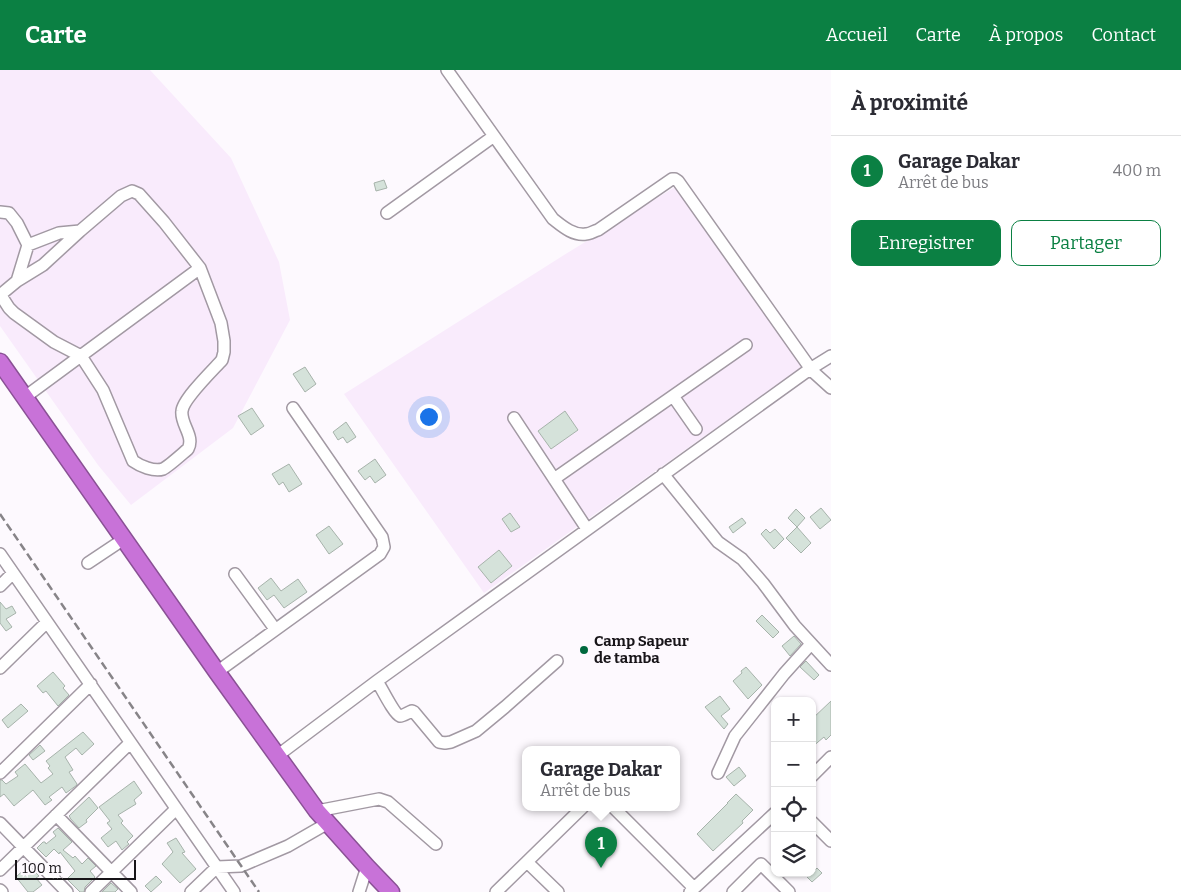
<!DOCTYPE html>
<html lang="fr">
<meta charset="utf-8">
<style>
body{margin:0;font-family:Bitter,serif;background:#f2f2f3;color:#2b2b33}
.controls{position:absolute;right:15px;bottom:15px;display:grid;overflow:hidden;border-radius:10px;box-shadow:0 1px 4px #0004}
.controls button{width:45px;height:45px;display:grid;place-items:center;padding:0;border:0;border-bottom:1px solid #e1e1e2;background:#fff;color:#2b2b33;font:25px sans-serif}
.scale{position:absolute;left:15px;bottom:12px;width:121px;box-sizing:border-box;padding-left:5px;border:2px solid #171418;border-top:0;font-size:14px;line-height:18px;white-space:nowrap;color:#171418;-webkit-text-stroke:4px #fdf9fe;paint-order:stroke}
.you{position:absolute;left:428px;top:346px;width:18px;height:18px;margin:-12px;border:4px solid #fff;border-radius:50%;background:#1a73e8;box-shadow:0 0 0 8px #1a73e833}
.badge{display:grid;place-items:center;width:32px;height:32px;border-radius:50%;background:#0b8043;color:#fff;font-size:16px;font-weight:700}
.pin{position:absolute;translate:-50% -41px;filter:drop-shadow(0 1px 2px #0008)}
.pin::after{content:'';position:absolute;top:26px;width:18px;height:15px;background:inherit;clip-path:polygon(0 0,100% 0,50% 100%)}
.popup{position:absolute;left:522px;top:676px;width:158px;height:65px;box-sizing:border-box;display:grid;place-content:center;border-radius:10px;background:#fff;filter:drop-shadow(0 1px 4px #0005);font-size:16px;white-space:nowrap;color:#7c7c81}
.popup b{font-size:19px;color:#2b2b33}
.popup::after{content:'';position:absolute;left:50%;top:100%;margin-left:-10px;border:10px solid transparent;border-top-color:#fff}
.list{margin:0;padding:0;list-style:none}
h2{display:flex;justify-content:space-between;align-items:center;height:65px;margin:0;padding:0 20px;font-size:21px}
h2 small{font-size:16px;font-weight:400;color:#7c7c81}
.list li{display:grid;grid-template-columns:32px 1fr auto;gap:15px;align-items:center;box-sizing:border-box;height:70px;padding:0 20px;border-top:1px solid #e1e1e2}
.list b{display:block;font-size:19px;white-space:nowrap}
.list p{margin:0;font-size:16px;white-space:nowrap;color:#7c7c81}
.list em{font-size:16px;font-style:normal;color:#7c7c81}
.actions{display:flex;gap:10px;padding:15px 20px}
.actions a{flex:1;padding:11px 0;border:1px solid #0b8043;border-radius:10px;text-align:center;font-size:18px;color:#0b8043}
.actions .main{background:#0b8043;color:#fff}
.icon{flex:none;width:28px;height:28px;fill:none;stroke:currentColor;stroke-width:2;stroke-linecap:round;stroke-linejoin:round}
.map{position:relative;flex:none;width:831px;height:822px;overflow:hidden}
header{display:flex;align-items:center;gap:30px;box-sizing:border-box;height:70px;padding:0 25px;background:#0b8043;color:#fff}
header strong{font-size:24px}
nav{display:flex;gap:28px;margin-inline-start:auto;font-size:18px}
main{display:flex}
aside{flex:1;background:#fff}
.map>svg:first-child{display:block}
.built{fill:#f9ebfc}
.building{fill:#d5e2da;stroke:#a7b3ab}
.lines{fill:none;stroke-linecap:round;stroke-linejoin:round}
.minor-casing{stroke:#a299a3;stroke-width:14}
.highway-casing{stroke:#8a5195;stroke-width:19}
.minor{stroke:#fff;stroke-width:11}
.highway{stroke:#c872d8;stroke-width:16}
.rail{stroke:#878488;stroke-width:2.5;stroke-dasharray:8 4;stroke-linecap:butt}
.poi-dot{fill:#00683e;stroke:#fdf9fe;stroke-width:2}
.labels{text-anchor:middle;stroke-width:4;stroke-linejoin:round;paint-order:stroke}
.poi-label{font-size:15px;font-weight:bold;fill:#171418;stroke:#fdf9fe;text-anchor:start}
</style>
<header>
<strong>Carte</strong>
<nav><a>Accueil</a><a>Carte</a><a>À propos</a><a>Contact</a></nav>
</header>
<main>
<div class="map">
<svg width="831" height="822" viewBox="0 0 831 822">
<rect width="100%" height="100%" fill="#fdf9fe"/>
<path class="built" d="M0,0H150L231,88L279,192L290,250L233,358L131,435L98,395L0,256Z
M675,117L803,296L484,523L344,324L564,185Z"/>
<path class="building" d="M384,110L387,118L376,121L374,113Z
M305,297L316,314L305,322L293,304Z
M252,338L264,356L251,365L238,346Z
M565,341L578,360L551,379L538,361Z
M346,352L356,367L347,373L343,367L338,370L333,362Z
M375,389L386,405L375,413L370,406L365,410L358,401Z
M289,394L302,414L289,422L283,412L279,415L272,404Z
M821,438L831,450L820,459L810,447Z
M796,439L805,448L797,457L788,448Z
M510,443L520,457L511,462L502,449Z
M742,448L746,453L733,463L729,457Z
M329,456L343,474L329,484L316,465Z
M797,457L811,473L801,483L786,468Z
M766,459L770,463L775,459L784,469L774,479L761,464Z
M499,480L512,496L491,513L478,497Z
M271,508L281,521L298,509L307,522L284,538L274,525L267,530L258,518Z
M0,532L6,539L12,536L16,543L6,549L12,557L6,561L0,553Z
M762,545L779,562L773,568L756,551Z
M794,566L801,574L790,586L782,576Z
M806,591L819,605L814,610L800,597Z
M746,597L762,615L748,629L733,611L742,603L741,601Z
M53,602L65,616L63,618L69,625L58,636L46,621L43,623L37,616Z
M720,626L730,639L721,646L728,654L724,659L705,637Z
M831,631V665L826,670L824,667L812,677V649Z
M21,634L28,641L8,658L2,650Z
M83,662L94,674L82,685L76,678L65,687L73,700L69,702L77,714V715L66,723L62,717L49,727L52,730L45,735L33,720L14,736L4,724L0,727V710H2L6,714L18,706L15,702L25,694L41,713L53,704L48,698L50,696L46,691Z
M40,675L45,681L33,690L29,685Z
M739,697L746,706L734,716L726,707Z
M134,711L142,723L134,730L136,734L118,745L123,751L121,753L133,766L127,772L129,774L122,780L116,771L108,777L101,768L112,759L107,753L110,751L99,737Z
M736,724L753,740L742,751L743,753L713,781L697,764L728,733H727Z
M89,727L98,738L86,750L87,752L79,758L70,748V747L69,746Z
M58,758L72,772L63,780L73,788L75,786L82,794L88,788L96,796L90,801L95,807L85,817L84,822H80L67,809L75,801L60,782L59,784L54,779L46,787L37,778L43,772H45L46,774L56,766L53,762Z
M176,768L185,782L182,783L196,799L180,813L162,794L173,782L167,773Z
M29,795L39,806L36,808L42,815L33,822H28L16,807Z
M817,798L822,803L812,812L807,807L812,803Z
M156,806L162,812L151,822L145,816Z
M111,813L118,819L115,822H102Z"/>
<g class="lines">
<g class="minor-casing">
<path id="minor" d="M0,142L9,143L17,153L28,175L59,163L80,161
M387,143L494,66
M17,211L28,175
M0,224L9,238L14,243L54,272L81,286L103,320L133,391C140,396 154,402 163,399C169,396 182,384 188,379C195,366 180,354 182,341C183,329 213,300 222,290L224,282V271L221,253L200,198L164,152L139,124L132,121L121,126L80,161L43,195L17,211L0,225
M831,286L810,299L831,318
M673,326L696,359
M25,327L200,198
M514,348L587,459
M663,404L718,472L742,489L763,513L795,556L831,595
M554,409L746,275
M0,484L234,822
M88,493L124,469
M235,504L275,559
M0,516L13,503
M0,598L47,552
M217,602L380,484L384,477L382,467L293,338
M377,611C381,617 394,644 400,646C403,646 409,642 412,641L414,642L439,672L445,673L451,672L476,661L505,637L557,591
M277,686L377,611L810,299L808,295L678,111L675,109H672L598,160C594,161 590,164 586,164C573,166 562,156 553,149L447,0
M0,703L91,614
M718,703L735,666L784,604L811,574
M812,706L831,687
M613,737L694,818
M317,741L379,729L388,732L436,774
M56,745L131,822
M812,752L831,771
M0,753L67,822
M527,792L558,822
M0,800L130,673
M0,820L2,822
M91,822L176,739
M191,822L217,797L241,796L288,776L328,753
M359,822L367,797
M496,822L583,737
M690,822L775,743
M733,822L761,794L789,822"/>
</g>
<g class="highway-casing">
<path id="highway" d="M0,292L217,602L317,741L367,797L391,822"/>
</g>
<use href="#minor" class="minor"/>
<use href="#highway" class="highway"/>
<path class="rail" d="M0,444L259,822"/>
</g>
<circle class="poi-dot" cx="584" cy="580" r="5"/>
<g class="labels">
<g class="poi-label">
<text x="594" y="576">Camp Sapeur<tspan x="594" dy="17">de tamba</tspan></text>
</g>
</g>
</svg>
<div class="controls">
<button>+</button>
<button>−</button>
<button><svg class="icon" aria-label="locate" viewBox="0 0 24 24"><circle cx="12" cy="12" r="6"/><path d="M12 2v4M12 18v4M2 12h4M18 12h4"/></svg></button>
<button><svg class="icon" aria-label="layers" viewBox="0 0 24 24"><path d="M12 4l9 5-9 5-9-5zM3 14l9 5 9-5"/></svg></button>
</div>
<div class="scale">100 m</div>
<div class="you"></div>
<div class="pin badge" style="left:601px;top:798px">1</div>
<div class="popup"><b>Garage Dakar</b>Arrêt de bus</div>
</div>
<aside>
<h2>À proximité<small></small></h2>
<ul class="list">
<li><span class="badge">1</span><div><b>Garage Dakar</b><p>Arrêt de bus</p></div><em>400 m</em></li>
</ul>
<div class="actions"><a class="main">Enregistrer</a><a>Partager</a></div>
</aside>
</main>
